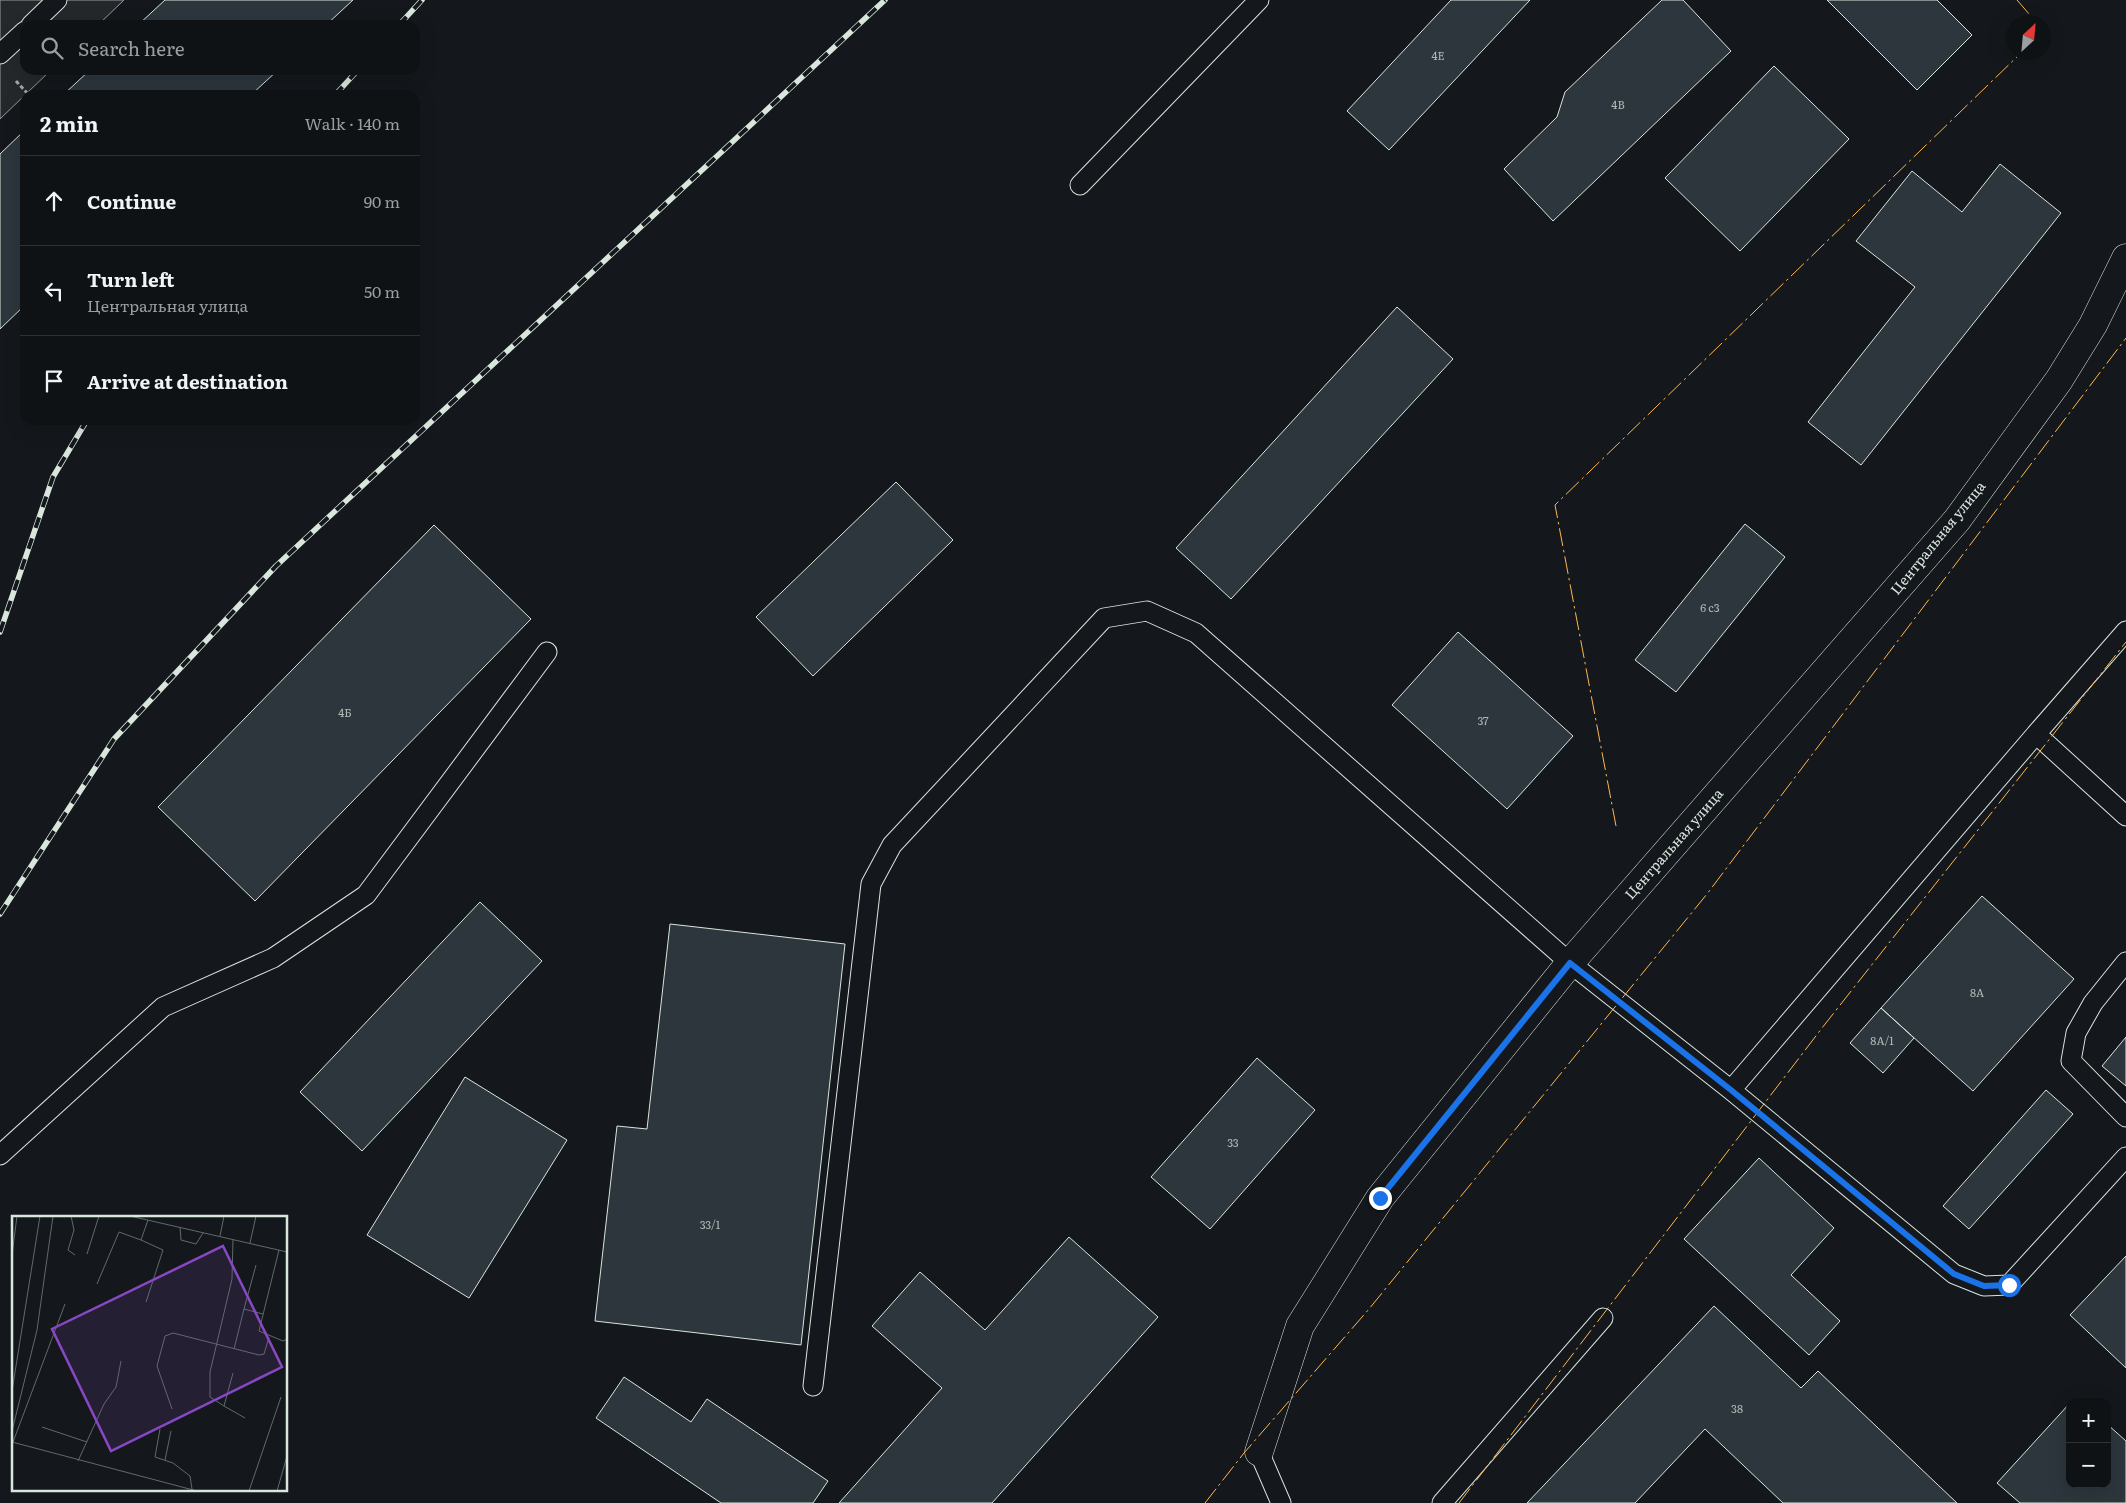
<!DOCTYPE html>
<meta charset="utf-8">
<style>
body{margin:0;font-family:Literata,serif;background:#1d2022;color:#f1f3f6}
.controls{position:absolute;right:15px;bottom:15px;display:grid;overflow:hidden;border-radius:10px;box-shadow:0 5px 20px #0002}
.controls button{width:45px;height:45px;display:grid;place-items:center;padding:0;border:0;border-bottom:1px solid #2f3234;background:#0f1215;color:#f1f3f6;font:25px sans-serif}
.compass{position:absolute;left:2006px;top:15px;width:45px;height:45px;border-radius:50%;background:#0f1215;box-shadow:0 5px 20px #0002;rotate:26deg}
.stop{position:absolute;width:15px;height:15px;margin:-11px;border:4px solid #1a73e8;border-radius:50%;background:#fff}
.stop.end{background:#1a73e8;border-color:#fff;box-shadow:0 1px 5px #0008}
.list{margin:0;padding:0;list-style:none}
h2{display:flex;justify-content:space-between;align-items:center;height:65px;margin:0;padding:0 20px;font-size:21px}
h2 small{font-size:16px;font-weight:400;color:#9b9ea0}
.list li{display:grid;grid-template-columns:32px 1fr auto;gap:15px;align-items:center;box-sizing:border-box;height:90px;padding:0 20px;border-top:1px solid #2f3234}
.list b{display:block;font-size:19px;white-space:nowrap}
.list p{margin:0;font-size:16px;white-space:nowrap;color:#9b9ea0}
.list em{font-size:16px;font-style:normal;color:#9b9ea0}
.icon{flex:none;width:28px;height:28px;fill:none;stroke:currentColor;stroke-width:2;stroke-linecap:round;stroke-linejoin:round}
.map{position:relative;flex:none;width:2126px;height:1503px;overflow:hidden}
.search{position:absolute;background:#0f1215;box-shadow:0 5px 20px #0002;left:20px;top:20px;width:400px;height:55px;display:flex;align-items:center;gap:12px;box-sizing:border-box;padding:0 18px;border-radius:15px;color:#9b9ea0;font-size:19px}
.panel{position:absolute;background:#0f1215;box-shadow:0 5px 20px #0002;left:20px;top:90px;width:400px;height:335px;border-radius:15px}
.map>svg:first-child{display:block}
.parking{fill:#24282b;stroke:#939e99}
.building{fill:#2c363c;stroke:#d8e6dc}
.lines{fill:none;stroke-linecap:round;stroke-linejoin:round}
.service-casing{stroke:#d8e6dc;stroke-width:21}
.minor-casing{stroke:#d8e6dc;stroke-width:29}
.path{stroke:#9da8a2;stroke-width:3;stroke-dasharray:4 2.5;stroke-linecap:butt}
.service{stroke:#14181c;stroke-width:19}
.minor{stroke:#14181c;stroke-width:28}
.rail-casing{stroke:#d8e6dc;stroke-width:5.5}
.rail{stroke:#14181c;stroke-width:4;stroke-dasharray:11;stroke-linecap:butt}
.power{stroke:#ffb74d;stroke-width:1;stroke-dasharray:18 4 2.5 4;stroke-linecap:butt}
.route{stroke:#1a73e8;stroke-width:6}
.labels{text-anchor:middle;stroke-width:4;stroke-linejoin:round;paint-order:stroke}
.number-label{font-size:11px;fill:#adbab4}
.street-label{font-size:14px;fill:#d8e6dc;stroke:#14181c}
.inset-road{fill:none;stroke:#626a69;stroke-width:1}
.view{fill:#8948c3;fill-opacity:0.15;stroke:#8948c3;stroke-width:2.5}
.inset-edge{fill:none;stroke:#d8e6dc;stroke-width:2.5}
</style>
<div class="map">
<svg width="2126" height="1503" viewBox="0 0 2126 1503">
<rect width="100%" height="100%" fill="#14181c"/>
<path class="parking" d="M0,0H124L98,25H25V70H51L0,119Z"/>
<path class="building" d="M165,0H353L326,25H138Z
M1451,0H1530L1389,150L1347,111Z
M1662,0H1683L1731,51L1553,221L1504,169L1557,117L1565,92Z
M1827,0H1937L1972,35L1917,90Z
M1774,66L1849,139L1740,251L1665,178Z
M90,70H278L251,95H63Z
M25,130V305L0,329V154Z
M2000,164L2061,213L1861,465L1808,422L1915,287L1856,241L1912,171L1962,212Z
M1397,307L1453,359L1231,599L1176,548Z
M896,482L953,540L813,676L756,617Z
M1745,524L1785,557L1676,692L1635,660Z
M434,525L531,619L255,901L158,807Z
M1458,632L1573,736L1507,809L1392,705Z
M1982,896L2074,979L1973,1091L1881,1008Z
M480,902L542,961L362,1151L300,1092Z
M670,924L845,944L801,1345L595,1321L617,1126L647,1129Z
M1881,1008L1914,1038L1883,1073L1850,1043Z
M2126,1037V1086L2102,1066Z
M1257,1058L1315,1110L1210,1229L1151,1177Z
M465,1077L567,1140L469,1298L367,1235Z
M2046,1090L2073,1114L1969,1229L1943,1206Z
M1759,1158L1834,1228L1791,1275L1840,1321L1809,1355L1684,1239Z
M1069,1237L1158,1317L992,1503H839L942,1388L872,1326L920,1272L985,1330Z
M2126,1256V1368L2070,1315Z
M1714,1306L1801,1388L1818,1371L1957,1503H1783L1705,1429L1635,1503H1527Z
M624,1377L691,1422L707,1399L828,1481L813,1503H721L596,1418Z
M2070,1403V1484H2107V1424L2126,1441V1503H2020L1997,1483Z"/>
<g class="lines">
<g class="service-casing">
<path id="service" d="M31,25L57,0
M0,54L25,31
M1080,185L1259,0
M2036,734L2126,631
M2126,962L2093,1003L2076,1033L2071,1061L2126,1117
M1731,1090L2036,734L2126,816
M0,1155L163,1007L273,958L366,895L547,652
M813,1386L871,884L892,845L1104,618L1147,611L1196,633L1570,963L1731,1090L1954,1274L1984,1286L2009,1285L2126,1157
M1259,1452L1281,1503
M1442,1503L1603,1318"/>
</g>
<g class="minor-casing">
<path id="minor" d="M1259,1452L1300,1326L1380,1198L1570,963L1957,520L2059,380L2093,325L2126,258"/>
</g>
<path class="path" d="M16,81L29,95"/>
<use href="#service" class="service"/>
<use href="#minor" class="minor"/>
<g class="rail-casing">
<path id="rail" d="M399,25L422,0
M335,95L358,70
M0,632L53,477L87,420
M0,914L114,739L276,566L885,0"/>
</g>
<use href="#rail" class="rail"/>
<path class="power" d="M2017,0L2036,22
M1616,826L1555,505L2022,52
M1205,1503L1244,1453L1369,1309L1707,894L2126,338
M1459,1503L1822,1028L2126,642"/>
</g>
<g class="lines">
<path class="route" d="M1380,1198L1570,963L1731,1090L1954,1274L1984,1286L2009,1285"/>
</g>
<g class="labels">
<g class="number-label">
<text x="1438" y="60">4Е</text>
<text x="1618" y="109">4В</text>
<text x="1710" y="612">6 с3</text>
<text x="345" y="717">4Б</text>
<text x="1483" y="725">37</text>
<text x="1977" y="997">8А</text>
<text x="1882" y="1045">8А/1</text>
<text x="1233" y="1147">33</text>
<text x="710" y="1229">33/1</text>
<text x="1737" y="1413">38</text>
</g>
<g class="street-label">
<text transform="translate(1938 538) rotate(-51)" y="5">Центральная улица</text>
<text transform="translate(1674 844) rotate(-49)" y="5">Центральная улица</text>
</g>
</g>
<g transform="translate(12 1216)">
<rect width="275" height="275" fill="#14181c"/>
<path class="inset-road" d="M59,0L62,14L56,34L63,39M118,0L275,36M168,11L169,24L184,28L191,17M208,20L212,0M129,24L151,34L134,86M238,27L244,0M267,34L247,115L271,125L275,123M75,38L87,0M0,39L5,0M85,68L107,16L129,24L136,4M232,93L244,49M222,133L232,93L251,98M221,157L212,190L233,202M0,175L28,0M198,181V156L220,63L221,24M198,181L212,190M160,193L145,150L153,120L161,117L247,139L252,138L257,121M30,211L75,226M148,213L143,241L161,247L178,260L180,273M0,215L25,114L41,0M0,226L185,275M1,226L53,88M153,244L159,215M66,245L92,188L104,171L109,145M237,275L269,181M265,275L275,240"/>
<path class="view" d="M211,30L270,151L99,235L40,113Z"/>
<rect width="275" height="275" class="inset-edge"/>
</g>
</svg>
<div class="controls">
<button>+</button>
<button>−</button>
</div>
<svg class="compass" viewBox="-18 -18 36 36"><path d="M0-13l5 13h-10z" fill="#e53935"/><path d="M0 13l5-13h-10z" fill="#9b9ea0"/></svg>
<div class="stop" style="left:2009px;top:1285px"></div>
<div class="stop end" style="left:1380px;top:1198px"></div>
<div class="search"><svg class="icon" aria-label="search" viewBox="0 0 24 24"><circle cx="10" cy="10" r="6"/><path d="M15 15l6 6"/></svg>Search here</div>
<section class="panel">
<h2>2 min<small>Walk · 140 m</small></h2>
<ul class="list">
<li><svg class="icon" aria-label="ahead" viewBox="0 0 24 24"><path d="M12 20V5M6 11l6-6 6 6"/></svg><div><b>Continue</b></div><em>90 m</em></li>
<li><svg class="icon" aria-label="left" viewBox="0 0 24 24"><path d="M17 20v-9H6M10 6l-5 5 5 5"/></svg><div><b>Turn left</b><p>Центральная улица</p></div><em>50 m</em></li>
<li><svg class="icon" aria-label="arrive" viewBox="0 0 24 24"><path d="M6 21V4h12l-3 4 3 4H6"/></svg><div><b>Arrive at destination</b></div></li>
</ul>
</section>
</div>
